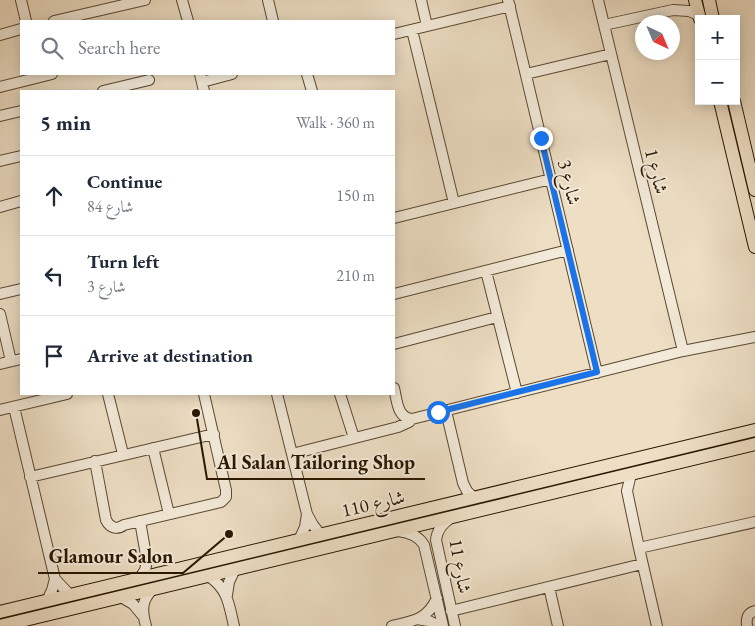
<!DOCTYPE html>
<meta charset="utf-8">
<style>
body{margin:0;font-family:"EB Garamond",Amiri,serif;background:#f2f2f3;color:#1f2937}
.controls{position:absolute;right:15px;top:15px;display:grid;overflow:hidden;border-radius:0px;box-shadow:0 2px 12px #0003}
.controls button{width:45px;height:45px;display:grid;place-items:center;padding:0;border:0;border-bottom:1px solid #e0e1e3;background:#fff;color:#1f2937;font:25px sans-serif}
.compass{position:absolute;left:635px;top:15px;width:45px;height:45px;border-radius:50%;background:#fff;box-shadow:0 2px 12px #0003;rotate:136deg}
.stop{position:absolute;width:15px;height:15px;margin:-11px;border:4px solid #1a73e8;border-radius:50%;background:#fff}
.stop.end{background:#1a73e8;border-color:#fff;box-shadow:0 1px 5px #0008}
.list{margin:0;padding:0;list-style:none}
h2{display:flex;justify-content:space-between;align-items:center;height:65px;margin:0;padding:0 20px;font-size:21px}
h2 small{font-size:16px;font-weight:400;color:#747a83}
.list li{display:grid;grid-template-columns:32px 1fr auto;gap:15px;align-items:center;box-sizing:border-box;height:80px;padding:0 20px;border-top:1px solid #e0e1e3}
.list b{display:block;font-size:19px;white-space:nowrap}
.list p{margin:0;font-size:16px;white-space:nowrap;color:#747a83}
.list em{font-size:16px;font-style:normal;color:#747a83}
.icon{flex:none;width:28px;height:28px;fill:none;stroke:currentColor;stroke-width:2;stroke-linecap:round;stroke-linejoin:round}
.map{position:relative;flex:none;width:755px;height:626px;overflow:hidden}
.search{position:absolute;background:#fff;box-shadow:0 2px 12px #0003;left:20px;top:20px;width:375px;height:55px;display:flex;align-items:center;gap:12px;box-sizing:border-box;padding:0 18px;border-radius:0px;color:#747a83;font-size:19px}
.panel{position:absolute;background:#fff;box-shadow:0 2px 12px #0003;left:20px;top:90px;width:375px;height:305px;border-radius:0px}
.map>svg:first-child{display:block}
.lines{fill:none;stroke-linecap:round;stroke-linejoin:round}
.minor-casing{stroke:#5a4931;stroke-width:12}
.major-casing{stroke:#291700;stroke-width:14}
.minor{stroke:#f3ead9;stroke-width:10}
.major{stroke:#eddec4;stroke-width:12}
.route{stroke:#1a73e8;stroke-width:6}
.labels{text-anchor:middle;stroke-width:4;stroke-linejoin:round;paint-order:stroke}
.street-label{font-size:19px;fill:#291700;stroke:#f3ead9}
.leader{fill:none;stroke:#291700;stroke-width:2}
.callout-dot{fill:#291700;stroke:#f3ead9;stroke-width:2}
.callout-label{font-size:20px;text-anchor:middle;font-weight:bold;fill:#291700;stroke:#f3ead9;stroke-width:4;stroke-linejoin:round;paint-order:stroke}
</style>
<div class="map">
<svg width="755" height="626" viewBox="0 0 755 626">
<rect width="100%" height="100%" fill="#eddec4"/>
<filter id="stains"><feTurbulence type="fractalNoise" baseFrequency=".004" numOctaves="4"/><feColorMatrix values="0 0 0 0 .2 0 0 0 0 .09 0 0 0 0 .02 0 0 0 .5 -.17"/></filter>
<radialGradient id="worn" r=".72"><stop offset=".6" stop-color="#630" stop-opacity="0"/><stop offset="1" stop-color="#630" stop-opacity=".3"/></radialGradient>
<g class="lines">
<g class="minor-casing">
<path id="minor" d="M21,0L26,21
M182,0L188,21
M268,0L273,21
M421,0L427,26
M508,0L597,373
M598,0L683,351
M54,21L145,0
M604,25L673,10L689,11L699,15
M412,30L454,203
M394,34L510,6
M0,35L21,29
M200,74L204,91
M307,74L312,91
M526,74L611,54
M202,82L232,74
M0,87L52,74
M103,91L149,80
M0,116L21,111
M0,161L21,156
M0,207L21,201
M394,218L551,179
M486,271L517,393
M0,294L21,289
M394,294L568,250
M0,314L11,361
M394,344L497,317
M0,364L21,359
M394,388C397,400 397,418 412,419L683,351L755,337
M108,394L123,454
M277,394L307,514L313,525L321,535
M340,394L354,438
M14,407L55,579L70,595
M0,410L67,394
M446,411L463,483L467,491L474,498
M153,448L169,514
M292,454L398,427L409,422L412,419
M95,461L106,520C110,528 117,530 124,525L221,502L226,497V490L204,394
M631,474L627,491L639,548L657,626
M30,477L214,434
M451,518C443,523 437,530 436,540L455,626
M140,521L147,561L145,570L140,578
M397,531C408,532 418,535 424,545L443,626
M299,540L305,527L307,514
M639,548L755,522
M208,576C228,588 229,605 234,626
M549,587L558,626
M227,595L229,582L235,569
M121,597L133,604L143,616
M47,601L52,590L55,579
M451,611L642,564
M417,619L429,621L439,626
M146,626C142,612 141,601 152,590
M392,626C413,621 427,620 437,598
M747,626C746,618 747,613 755,611"/>
</g>
<g class="major-casing">
<path id="major" d="M695,0L700,19
M709,0L713,19
M720,101L755,247
M734,101L755,190
M0,612L755,430
M0,626L755,444"/>
</g>
<use href="#minor" class="minor"/>
<use href="#major" class="major"/>
</g>
<g class="lines">
<path class="route" d="M438,412L597,372L541,138"/>
</g>
<g class="labels">
<g class="street-label">
<text transform="translate(657 171) rotate(76)" y="7">شارع 1</text>
<text transform="translate(570 182) rotate(77)" y="7">شارع 3</text>
<text transform="translate(373 503) rotate(-13)" y="7">شارع 110</text>
<text transform="translate(461 566) rotate(80)" y="7">شارع 11</text>
</g>
</g>
<path class="leader" d="M196 413L207 479H425M229 534L183 573H38"/>
<g class="callout-dot">
<circle cx="196" cy="413" r="5"/>
<circle cx="229" cy="534" r="5"/>
</g>
<g class="callout-label">
<text x="316" y="469">Al Salan Tailoring Shop</text>
<text x="111" y="563">Glamour Salon</text>
</g>
<rect width="100%" height="100%" filter="url(#stains)"/>
<rect width="100%" height="100%" fill="url(#worn)"/>
</svg>
<div class="controls">
<button>+</button>
<button>−</button>
</div>
<svg class="compass" viewBox="-18 -18 36 36"><path d="M0-13l5 13h-10z" fill="#e53935"/><path d="M0 13l5-13h-10z" fill="#747a83"/></svg>
<div class="stop" style="left:438px;top:412px"></div>
<div class="stop end" style="left:541px;top:138px"></div>
<div class="search"><svg class="icon" aria-label="search" viewBox="0 0 24 24"><circle cx="10" cy="10" r="6"/><path d="M15 15l6 6"/></svg>Search here</div>
<section class="panel">
<h2>5 min<small>Walk · 360 m</small></h2>
<ul class="list">
<li><svg class="icon" aria-label="ahead" viewBox="0 0 24 24"><path d="M12 20V5M6 11l6-6 6 6"/></svg><div><b>Continue</b><p>شارع 84</p></div><em>150 m</em></li>
<li><svg class="icon" aria-label="left" viewBox="0 0 24 24"><path d="M17 20v-9H6M10 6l-5 5 5 5"/></svg><div><b>Turn left</b><p>شارع 3</p></div><em>210 m</em></li>
<li><svg class="icon" aria-label="arrive" viewBox="0 0 24 24"><path d="M6 21V4h12l-3 4 3 4H6"/></svg><div><b>Arrive at destination</b></div></li>
</ul>
</section>
</div>
